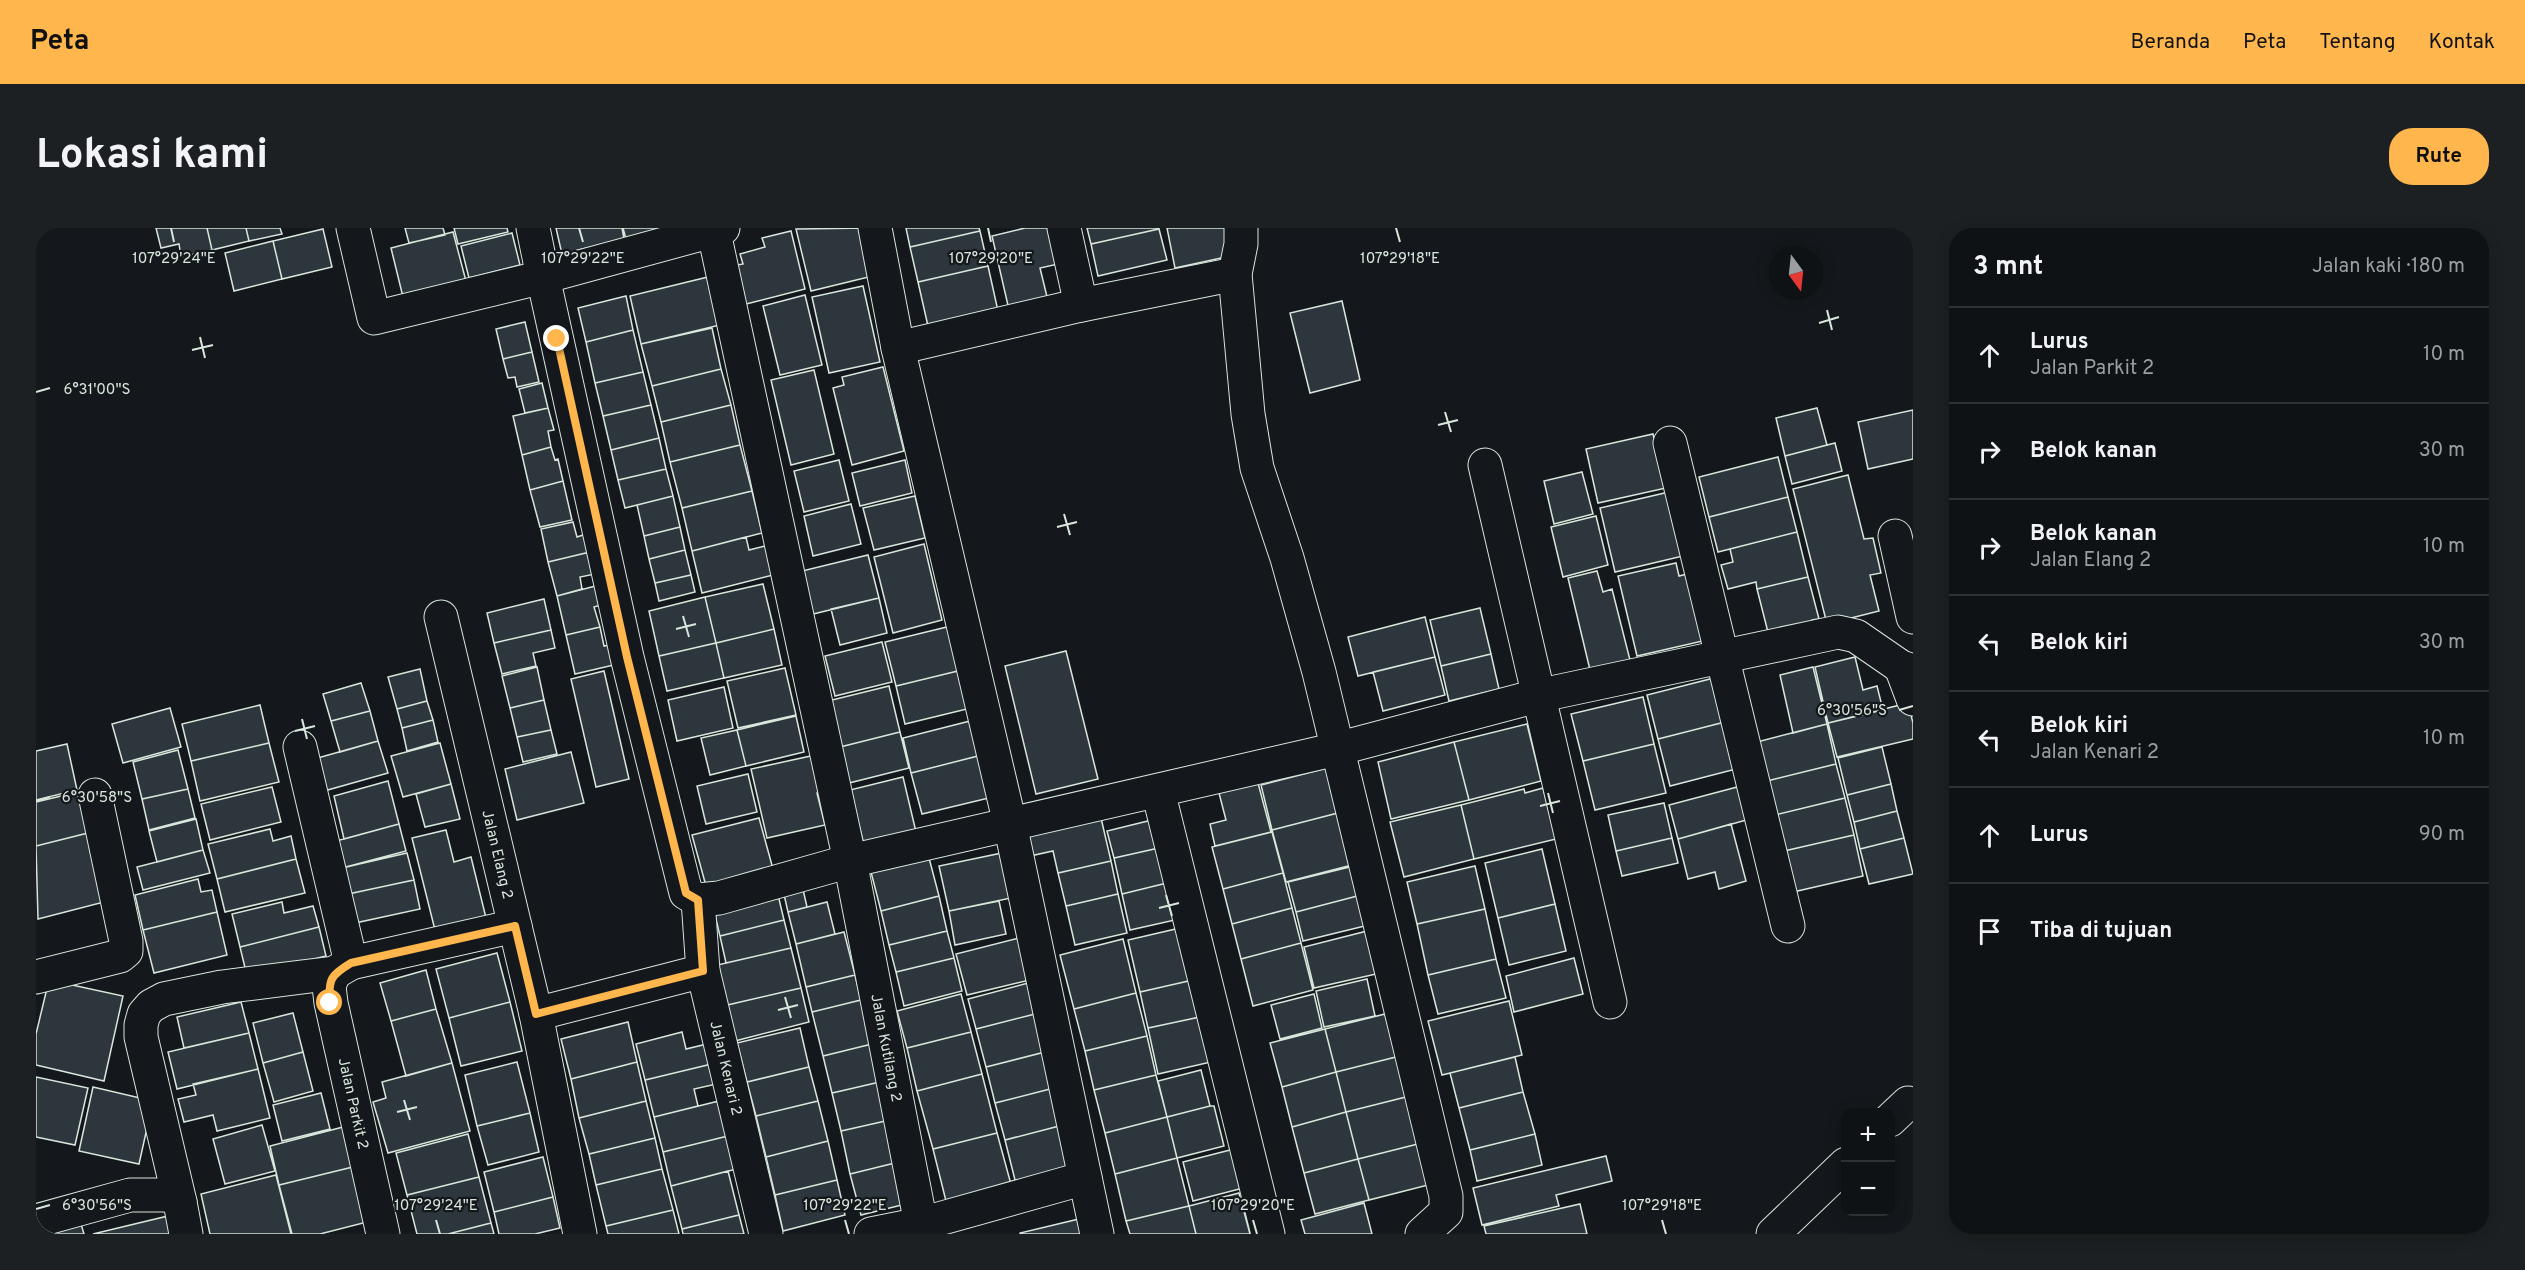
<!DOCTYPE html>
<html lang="id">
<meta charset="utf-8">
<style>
body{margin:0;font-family:Overpass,sans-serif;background:#1d2022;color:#f1f3f6}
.controls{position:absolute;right:18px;bottom:18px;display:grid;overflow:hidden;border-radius:12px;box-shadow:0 3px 15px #0003}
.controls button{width:54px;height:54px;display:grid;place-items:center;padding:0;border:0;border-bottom:2px solid #2f3234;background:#0f1215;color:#f1f3f6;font:30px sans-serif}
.compass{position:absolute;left:1733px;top:18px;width:54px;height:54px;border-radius:50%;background:#0f1215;box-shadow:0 3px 15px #0003;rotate:165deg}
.stop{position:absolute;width:18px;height:18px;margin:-14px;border:4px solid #ffb74d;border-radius:50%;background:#fff}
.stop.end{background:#ffb74d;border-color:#fff;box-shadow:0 2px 6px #0008}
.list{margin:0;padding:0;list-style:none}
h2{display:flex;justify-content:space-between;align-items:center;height:78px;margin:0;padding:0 24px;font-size:26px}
h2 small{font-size:20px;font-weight:400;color:#9b9ea0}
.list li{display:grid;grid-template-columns:39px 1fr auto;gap:18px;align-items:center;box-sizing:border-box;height:96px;padding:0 24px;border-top:2px solid #2f3234}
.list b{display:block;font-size:22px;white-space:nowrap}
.list p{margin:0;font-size:20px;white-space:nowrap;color:#9b9ea0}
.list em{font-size:20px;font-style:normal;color:#9b9ea0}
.icon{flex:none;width:33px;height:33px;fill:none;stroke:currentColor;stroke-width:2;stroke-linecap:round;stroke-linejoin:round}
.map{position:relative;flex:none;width:1877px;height:1006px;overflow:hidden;border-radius:24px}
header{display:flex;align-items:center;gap:36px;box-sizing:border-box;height:84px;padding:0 30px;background:#ffb74d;color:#111}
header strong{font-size:28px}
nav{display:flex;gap:33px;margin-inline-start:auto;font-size:21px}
.intro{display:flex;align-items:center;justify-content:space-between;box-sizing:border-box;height:144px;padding:0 36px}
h1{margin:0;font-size:42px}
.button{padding:15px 27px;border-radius:24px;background:#ffb74d;color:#111;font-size:21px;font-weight:700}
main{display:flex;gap:36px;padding:0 36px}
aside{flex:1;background:#0f1215;border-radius:24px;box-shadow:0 3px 15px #0003}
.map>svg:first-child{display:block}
.building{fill:#2c363c;stroke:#d8e6dc;stroke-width:1.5}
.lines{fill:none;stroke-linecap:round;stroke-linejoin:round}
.minor-casing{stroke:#d8e6dc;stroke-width:35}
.minor{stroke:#14181c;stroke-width:33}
.route{stroke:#ffb74d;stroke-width:8}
.ticks{fill:none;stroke:#d8e6dc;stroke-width:2}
.labels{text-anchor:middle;stroke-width:4.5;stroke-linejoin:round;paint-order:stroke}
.street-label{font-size:15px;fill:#d8e6dc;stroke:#14181c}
.ticks-label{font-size:15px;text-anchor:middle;fill:#d8e6dc;stroke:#14181c;stroke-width:4.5;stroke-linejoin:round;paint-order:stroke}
</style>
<header>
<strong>Peta</strong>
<nav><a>Beranda</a><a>Peta</a><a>Tentang</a><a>Kontak</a></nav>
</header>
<div class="intro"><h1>Lokasi kami</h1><a class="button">Rute</a></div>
<main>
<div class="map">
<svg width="1877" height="1006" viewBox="0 0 1877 1006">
<rect width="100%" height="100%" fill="#14181c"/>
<path class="building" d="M120,0H171L176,22L145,29L143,16L125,20Z
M171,0H210L213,13L176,22Z
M210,0H244L246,6L213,13Z
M369,0H407L409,7L373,15Z
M418,0H471L472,4L422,16Z
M520,0H586L588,11L526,26Z
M587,0H638L590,11Z
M834,0L845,46L775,63L760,1Z
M870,0H943L944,3L874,19Z
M989,0H1023L1031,34L1004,40L1013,77L974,86L956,8Z
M1051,0H1123V1L1055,16Z
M1131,0H1193L1199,27L1139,40Z
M287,1L296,39L246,51L237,13Z
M1123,1L1131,32L1062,48L1055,16Z
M755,3L769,61L706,77L696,38L707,36L704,26L729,19L726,10Z
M944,3L952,38L882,54L874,19Z
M417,4L430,53L367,69L355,20Z
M476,5L484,37L433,50L425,18Z
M237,13L246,51L198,63L189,25Z
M952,38L962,83L892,98L882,54Z
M676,48L688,96L605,116L594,68Z
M827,58L844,134L793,145L776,69Z
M769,67L786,137L744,147L727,78Z
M590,68L597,102L550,114L542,80Z
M1306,73L1324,152L1274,165L1254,85Z
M489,94L496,124L467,131L460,101Z
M676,100L685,141L616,158L605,116Z
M597,102L607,144L559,155L550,114Z
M496,124L503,154L481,159L479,149L472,150L467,131Z
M847,139L868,223L816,237L797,160L808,157L806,149Z
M685,141L695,177L625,194L616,158Z
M778,142L798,226L755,237L735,152Z
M607,144L615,177L567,188L559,155Z
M506,155L512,180L489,185L483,161Z
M615,177L623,210L575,222L567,188Z
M695,177L704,217L634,234L625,194Z
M512,180L518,202L512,203L515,219L486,227L477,188Z
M1781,180L1791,217L1749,228L1740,190Z
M1877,182V231L1832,241L1822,194Z
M1617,206L1630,260L1562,275L1550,221Z
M623,210L630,241L582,252L575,222Z
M1799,215L1806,243L1756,256L1749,228Z
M704,217L716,263L646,280L634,234Z
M515,219L519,232L522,231L527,253L494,262L486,227Z
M1742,229L1752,269L1673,289L1663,249Z
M803,232L813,273L768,284L758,243Z
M869,232L876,265L824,278L816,245Z
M630,241L637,268L589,280L582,252Z
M1546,244L1557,286L1518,296L1508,253Z
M1812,247L1828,311L1837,310L1845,345L1834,347L1843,383L1791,396L1757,261Z
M527,253L536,292L504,299L494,262Z
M716,263L726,305L656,323L646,280Z
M1633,264L1647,328L1579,344L1564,280Z
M637,268L644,299L608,308L601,277Z
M879,268L889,310L838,322L827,280Z
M1752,269L1761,304L1682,324L1673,289Z
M815,276L825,316L777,328L768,288Z
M1560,288L1572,337L1527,349L1515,299Z
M537,294L541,309L550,306L554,324L512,334L505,301Z
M644,299L649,322L613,331L608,308Z
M1761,304L1772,349L1721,361L1720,354L1692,361L1685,337L1697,334L1694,321Z
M710,309L713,322L733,317L741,346L666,365L656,323Z
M888,316L906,392L857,405L838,329Z
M649,322L655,347L619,355L613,331Z
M554,324L559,346L544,349L546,361L521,368L512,334Z
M832,327L843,370L773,387L762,344Z
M1640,335L1643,348L1655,345L1671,412L1601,428L1582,348Z
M1561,343L1567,364L1576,361L1595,436L1555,446L1532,350Z
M655,347L659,364L623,373L619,355Z
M1772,349L1783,391L1776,392L1777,402L1734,412L1721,361Z
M571,355L575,374L558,379L564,399L530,407L521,368Z
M727,356L738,401L680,415L669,369Z
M669,369L680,415L623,428L613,383Z
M843,370L851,405L804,417L795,381Z
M508,371L515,402L458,415L451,385Z
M1444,380L1455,426L1405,438L1394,392Z
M1389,389L1399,429L1322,448L1312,409Z
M915,398L926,442L860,458L849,414Z
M564,399L568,418L578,416L582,436L539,446L530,407Z
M738,401L746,437L688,450L680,415Z
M515,402L519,420L497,425L500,438L466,446L458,415Z
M846,414L856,454L799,468L789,428Z
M680,415L688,450L631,463L623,428Z
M1030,423L1062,551L1000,566L969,438Z
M1455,426L1463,461L1413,473L1405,438Z
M1399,429L1409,467L1347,483L1337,444Z
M1819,429L1827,462L1841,458L1847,482L1792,495L1779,439Z
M501,439L508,472L474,480L466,448Z
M1777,439L1791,496L1757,505L1744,447Z
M749,440L760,487L702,500L691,453Z
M384,441L391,473L361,481L352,449Z
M926,442L935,480L869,496L860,458Z
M568,443L593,551L560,559L535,451Z
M1678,450L1689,494L1622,511L1611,467Z
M325,455L334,483L295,493L287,466Z
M853,458L864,504L804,519L792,473Z
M688,459L697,500L641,513L632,472Z
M1607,469L1618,516L1547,533L1535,486Z
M508,472L515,502L481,509L474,480Z
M391,473L397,492L366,500L361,481Z
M1872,475L1877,495V511L1801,529L1792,495Z
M224,477L233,515L155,533L146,496Z
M134,480L145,519L87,535L76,496Z
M334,483L342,513L304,524L295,493Z
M760,488L768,524L710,538L701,502Z
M397,492L402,514L371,523L366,500Z
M938,492L946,527L875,545L867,510Z
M1689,494L1700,541L1634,558L1622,511Z
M1491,496L1505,553L1433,572L1418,514Z
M1791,496L1800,536L1731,553L1721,514Z
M515,502L521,526L487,534L481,509Z
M701,502L710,538L674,547L665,510Z
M864,504L873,540L813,555L804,519Z
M342,513L352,545L281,565L271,533Z
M1418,514L1433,572L1355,591L1342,534Z
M233,515L243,554L164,573L155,533Z
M404,515L415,556L367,569L355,528Z
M31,516L41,562L0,572V523Z
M1618,516L1630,565L1559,582L1547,533Z
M1846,519L1855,556L1811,567L1802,530Z
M142,522L152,561L106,571L97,534Z
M535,524L548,575L481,592L469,541Z
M784,526L793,563L781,565L789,597L731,610L715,541Z
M946,527L957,569L886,586L875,545Z
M1800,536L1809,570L1739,587L1731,553Z
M1291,540L1302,585L1236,602L1225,557Z
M712,546L721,584L670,596L661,558Z
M867,549L880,604L828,617L814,562Z
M352,553L363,596L308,611L298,568Z
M1222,555L1235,604L1179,618L1174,596L1190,592L1183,565Z
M415,556L424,591L389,599L380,566Z
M1855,556L1861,583L1818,594L1811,567Z
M1705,558L1714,591L1642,611L1633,577Z
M236,559L245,594L174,612L165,576Z
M1507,560L1520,611L1438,631L1425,577L1488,561L1489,565Z
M152,561L159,590L113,602L106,571Z
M42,564L52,605L0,618V574Z
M1809,570L1818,607L1748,623L1739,587Z
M1628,575L1636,610L1580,623L1572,587Z
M1425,577L1438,631L1368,649L1354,594Z
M1861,583L1868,610L1824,621L1818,594Z
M1302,585L1316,637L1250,654L1236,602Z
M723,590L737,641L670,658L656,607Z
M1065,590L1075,633L1022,645L1017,623L994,628L988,607Z
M160,591L167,622L121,634L113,603Z
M1116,592L1123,620L1078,630L1071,603Z
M363,596L370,623L306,640L300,613Z
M1695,596L1710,653L1683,661L1679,644L1652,651L1642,611Z
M234,601L237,613L255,608L260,631L181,651L172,616Z
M410,602L418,634L435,629L452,698L401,710L376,610Z
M1236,604L1247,645L1187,661L1176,619Z
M52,605L68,674L2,691L0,618Z
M1818,607L1827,648L1757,664L1748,623Z
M1636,610L1642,635L1586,648L1580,623Z
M1868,610L1877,646L1833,656L1824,621Z
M1123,620L1131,655L1086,666L1078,630Z
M1506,621L1519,676L1462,690L1449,635Z
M167,622L174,645L107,662L101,639Z
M371,625L378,652L312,666L306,640Z
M966,625L975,670L913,683L903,638Z
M893,630L903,668L845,683L835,644Z
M260,631L269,665L189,684L181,651Z
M1075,633L1082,666L1030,678L1022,645Z
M1322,637L1329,666L1260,684L1252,654Z
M1439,638L1449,681L1381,696L1371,654Z
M1247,645L1256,680L1196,696L1187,661Z
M162,651L165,664L176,662L181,684L107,702L99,667Z
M378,652L384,681L319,695L312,666Z
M1131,655L1139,692L1094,702L1086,666Z
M766,657L771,679L752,684L747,662Z
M1082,666L1091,705L1039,717L1030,678Z
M1329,666L1337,696L1267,713L1260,684Z
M742,667L748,692L684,708L678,683Z
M903,668L911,703L853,717L845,683Z
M963,673L970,706L919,717L913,683Z
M246,674L248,685L277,678L283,699L204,719L196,686Z
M791,674L799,706L760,716L752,684Z
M1519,676L1530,723L1473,737L1462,690Z
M1256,680L1265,715L1205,731L1196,696Z
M1449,681L1460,731L1392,747L1381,696Z
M181,684L191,727L118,745L107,702Z
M748,692L755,720L690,735L684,708Z
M283,699L290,728L211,748L204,719Z
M1144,700L1157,752L1104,764L1092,712Z
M1339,701L1349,744L1278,760L1268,719Z
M911,703L918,730L860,744L853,717Z
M808,704L819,747L770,759L760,716Z
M987,709L998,751L931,767L920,726Z
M1087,711L1100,765L1038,781L1024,727Z
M1265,715L1277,762L1217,778L1205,731Z
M755,720L765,760L687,778L677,738Z
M461,725L474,774L413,790L400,741Z
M918,730L926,763L868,778L860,744Z
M1538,730L1547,766L1478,784L1470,748Z
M1460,731L1470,770L1402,786L1392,747Z
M390,742L400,781L355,793L344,755Z
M819,747L825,772L776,784L770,759Z
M1331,751L1339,788L1288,799L1280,763Z
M13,752L87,768L68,853L0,837V806Z
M1157,752L1164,789L1112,800L1104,764Z
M996,754L1003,785L940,801L932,771Z
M765,760L773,794L695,814L687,778Z
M1100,765L1111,808L1049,823L1038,781Z
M925,766L935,804L871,820L861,783Z
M1278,766L1286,800L1244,811L1235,777Z
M825,772L836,816L787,828L776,784Z
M1473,773L1486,827L1406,847L1392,793Z
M205,774L213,805L148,820L141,789Z
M474,774L486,823L425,838L413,790Z
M400,781L416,835L370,848L355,793Z
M257,785L267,824L227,835L217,795Z
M1003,785L1013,823L950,839L940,801Z
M1349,786L1360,829L1300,844L1289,801Z
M1164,789L1175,834L1122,846L1112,800Z
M592,794L601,834L535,851L525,811Z
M764,800L773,839L711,854L701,815Z
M1289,801L1300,844L1246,859L1234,815Z
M646,804L650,821L675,815L680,835L609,852L600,816Z
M935,804L946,846L881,863L871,820Z
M213,805L222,841L141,861L132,824Z
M1111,808L1120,847L1058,862L1049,823Z
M836,816L844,854L796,865L787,828Z
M1013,823L1022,859L959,875L950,839Z
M267,824L277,863L238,874L227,835Z
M1360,829L1370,869L1310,884L1300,844Z
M1479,829L1487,864L1423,880L1414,845Z
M481,834L494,885L441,898L429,847Z
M601,834L610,873L543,890L535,851Z
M416,835L434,903L352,925L337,874L350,870L346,854Z
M680,835L685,855L658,861L662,878L618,889L609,852Z
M773,839L782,873L720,888L711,854Z
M222,841L234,890L181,903L177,887L148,894L142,871L160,867L157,856Z
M1165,842L1174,878L1131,889L1122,853Z
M1300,844L1310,884L1256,899L1246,859Z
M946,846L961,905L897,921L881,863Z
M1120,847L1131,889L1069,905L1058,862Z
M0,849L52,860L39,917L0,909Z
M844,854L854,892L805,903L796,865Z
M57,859L117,873L103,936L43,923Z
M1022,859L1031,896L969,912L959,875Z
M1487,864L1499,906L1434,922L1423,880Z
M285,865L294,901L246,913L237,877Z
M1370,869L1382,916L1322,931L1310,884Z
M691,871L700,906L627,924L618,889Z
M610,873L619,910L553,926L543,890Z
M782,873L792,913L730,929L720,888Z
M1174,878H1178L1188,918L1141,930L1131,889Z
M1310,884L1322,931L1268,945L1256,899Z
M494,885L503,924L452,937L441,898Z
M1131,889L1141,930L1079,946L1069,905Z
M854,892L863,934L814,946L805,903Z
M1031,896L1043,940L980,956L969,912Z
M226,897L239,943L189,956L177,911Z
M311,898L321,938L243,957L234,918Z
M961,905L976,960L911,977L897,921Z
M432,906L443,949L371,967L360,925Z
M700,906L708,939L635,958L627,924Z
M1499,906L1506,937L1441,953L1434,922Z
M619,910L626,941L560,957L553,926Z
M792,913L801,952L739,967L730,929Z
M1386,915L1396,956L1333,972L1322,931Z
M1202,920L1211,959L1157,973L1147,934Z
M1570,928L1576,953L1520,967L1523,978L1446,997L1437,960Z
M507,929L517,969L458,984L448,944Z
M1141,930L1153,978L1090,993L1079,946Z
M1322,931L1333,972L1279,986L1268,945Z
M863,934L874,975L825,987L814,946Z
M321,938L335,993L284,1006H256L243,957Z
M626,941L637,982L570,998L560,957Z
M692,943L703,987L646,1001L635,958Z
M240,947L255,1006H174L165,966Z
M443,949L455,995L412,1006H381L371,967Z
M801,952L809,987L747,1003L739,967Z
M1203,965L1214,1006H1160L1153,978Z
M517,969L524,1000L499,1006H463L458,984Z
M1328,975L1336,1006H1269L1265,992Z
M1544,976L1551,1006H1450L1448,998Z
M1153,978L1160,1006H1094L1090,993Z
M637,982L643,1006H572L570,998Z
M703,987L708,1006H647L646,1001Z
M132,988L136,1006H57Z
M1043,991L1047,1006H984V1005Z
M455,995L458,1006H412Z
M45,996L48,1006H5Z"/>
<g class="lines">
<g class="minor-casing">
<g id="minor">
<path d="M317,0L338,90L507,49L497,0"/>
<path id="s1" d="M677,0L814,633L887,1006"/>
<path d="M687,0L507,49L591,429L650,665L662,672L683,670L814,633L1301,521L1501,468L1802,404L1820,408L1865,439L1877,443"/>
<path d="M839,0L862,120L974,596L1061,1006"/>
<path d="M1205,0V16L1199,46L1212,186L1221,240L1251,330L1283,444L1410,968V984L1386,1006"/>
<path d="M1045,77L1199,46"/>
<path d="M862,120L1045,77L1028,0"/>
<path d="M1634,215L1752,698"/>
<path d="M1449,237L1574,774"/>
<path d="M1859,308L1877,389"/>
<path id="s2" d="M405,389L500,786L544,1006"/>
<path d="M1865,439L1877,471"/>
<path d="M264,519L315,735"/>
<path d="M1122,563L1232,1006"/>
<path id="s3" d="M662,672L667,743L730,1006"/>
<path id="s4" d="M298,745L293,758L295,775L347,1006"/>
<path d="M0,749L84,728L90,723V713L59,567"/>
<path d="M500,786L667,743"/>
<path d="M1854,892L1872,875L1877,876"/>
<path d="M144,974L105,809V797L108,786L115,778L128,771L186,759L298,745L315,735L479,698"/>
<path d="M0,993L94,967H133L144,974L150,1006"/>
<path d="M835,1006L885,996L1049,950"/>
<path d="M1737,1006L1810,936"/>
</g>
</g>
<use href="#minor" class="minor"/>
</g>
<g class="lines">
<path class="route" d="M294,775C292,751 295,747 315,735L479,698L500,786L667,743L662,672L650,665L591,429L521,111"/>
</g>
<path class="ticks" d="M135,0L138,14M543,0L547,14M952,0L955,14M1360,0L1364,14M1791,82L1796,102M1783,95L1803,89M164,109L169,130M156,122L177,117M0,164L14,160M1409,184L1415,204M1402,197L1422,192M1028,286L1034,307M1021,299L1041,294M647,388L653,409M640,401L660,396M1863,482L1877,478M266,491L271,511M259,503L279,498M1512,565L1517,585M0,573L14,569M1504,578L1524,573M1130,667L1136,688M1123,680L1143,675M749,769L755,790M742,782L762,777M368,872L374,892M361,884L381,879M0,981L14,977M400,992L404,1006M809,992L813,1006M1217,992L1221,1006M1626,992L1630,1006"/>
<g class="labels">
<g class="street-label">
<text dy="5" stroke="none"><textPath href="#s2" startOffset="244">Jalan Elang 2</textPath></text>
<text dy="5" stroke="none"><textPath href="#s1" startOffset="838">Jalan Kutilang 2</textPath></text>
<text dy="5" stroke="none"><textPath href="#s3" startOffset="171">Jalan Kenari 2</textPath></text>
<text dy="5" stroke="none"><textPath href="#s4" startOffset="134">Jalan Parkit 2</textPath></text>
</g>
</g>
<g class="ticks-label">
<text x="138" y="35">107°29'24"E</text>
<text x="547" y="35">107°29'22"E</text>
<text x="955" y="35">107°29'20"E</text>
<text x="1364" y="35">107°29'18"E</text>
<text x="61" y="166">6°31'00"S</text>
<text x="1816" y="487">6°30'56"S</text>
<text x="61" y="574">6°30'58"S</text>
<text x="400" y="982">107°29'24"E</text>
<text x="809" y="982">107°29'22"E</text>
<text x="1217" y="982">107°29'20"E</text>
<text x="1626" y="982">107°29'18"E</text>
<text x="61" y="982">6°30'56"S</text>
</g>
</svg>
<div class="controls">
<button>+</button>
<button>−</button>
</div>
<svg class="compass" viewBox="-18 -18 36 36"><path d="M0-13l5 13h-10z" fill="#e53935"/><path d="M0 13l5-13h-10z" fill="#9b9ea0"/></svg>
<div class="stop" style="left:294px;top:775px"></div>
<div class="stop end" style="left:521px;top:111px"></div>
</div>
<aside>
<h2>3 mnt<small>Jalan kaki · 180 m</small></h2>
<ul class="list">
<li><svg class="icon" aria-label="ahead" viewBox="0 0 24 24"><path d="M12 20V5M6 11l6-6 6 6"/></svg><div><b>Lurus</b><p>Jalan Parkit 2</p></div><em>10 m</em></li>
<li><svg class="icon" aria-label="right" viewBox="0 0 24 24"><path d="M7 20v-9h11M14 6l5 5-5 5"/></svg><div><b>Belok kanan</b></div><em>30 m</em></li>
<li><svg class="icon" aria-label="right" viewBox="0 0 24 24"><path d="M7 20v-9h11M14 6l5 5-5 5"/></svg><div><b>Belok kanan</b><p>Jalan Elang 2</p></div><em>10 m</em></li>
<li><svg class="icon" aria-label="left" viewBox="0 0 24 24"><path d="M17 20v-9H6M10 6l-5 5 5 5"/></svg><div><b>Belok kiri</b></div><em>30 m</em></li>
<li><svg class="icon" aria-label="left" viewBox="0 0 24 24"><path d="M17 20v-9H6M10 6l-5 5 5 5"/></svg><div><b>Belok kiri</b><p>Jalan Kenari 2</p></div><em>10 m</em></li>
<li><svg class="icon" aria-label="ahead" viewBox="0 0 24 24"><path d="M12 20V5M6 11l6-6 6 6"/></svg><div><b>Lurus</b></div><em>90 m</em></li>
<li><svg class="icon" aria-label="arrive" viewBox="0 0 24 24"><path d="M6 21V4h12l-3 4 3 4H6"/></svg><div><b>Tiba di tujuan</b></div></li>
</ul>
</aside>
</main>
